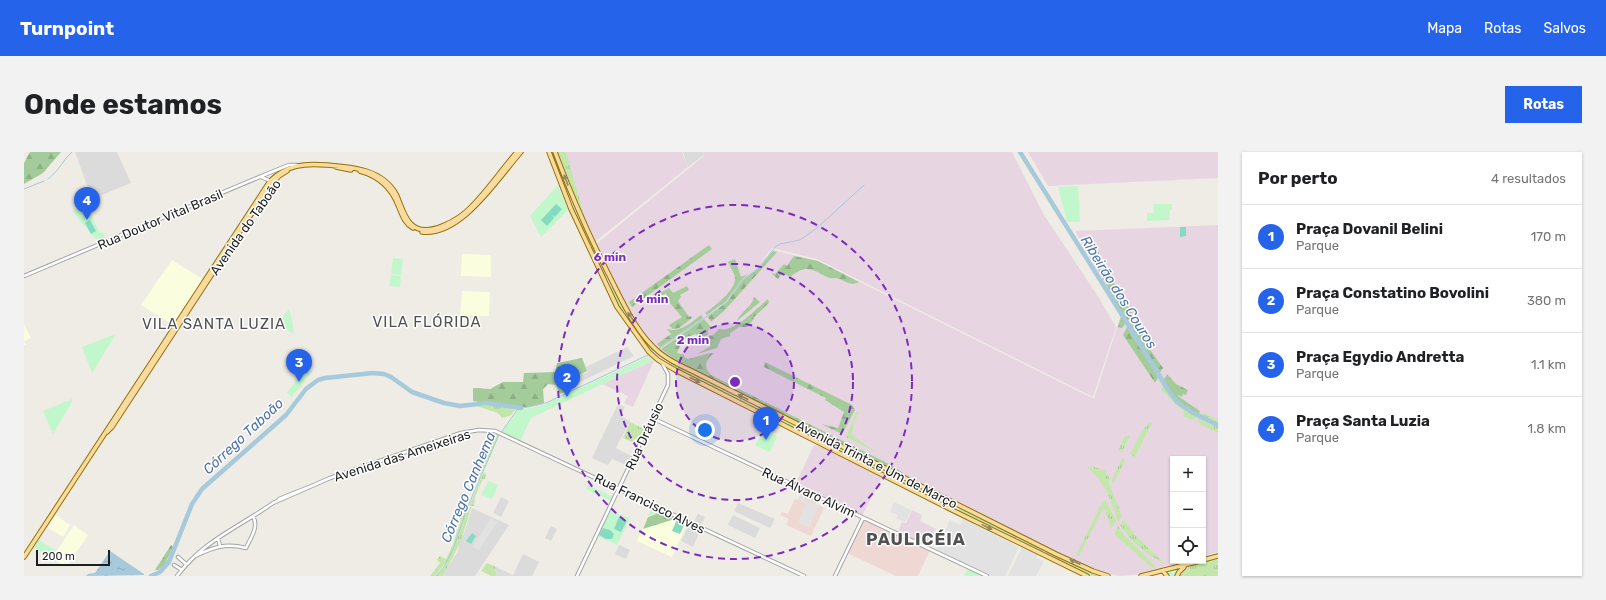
<!DOCTYPE html>
<html lang="pt">
<meta charset="utf-8">
<style>
body{margin:0;font-family:Rubik,sans-serif;background:#f2f2f2;color:#202124}
.controls{position:absolute;right:12px;bottom:12px;display:grid;overflow:hidden;border-radius:0px;box-shadow:0 1px 3px #0004}
.controls button{width:36px;height:36px;display:grid;place-items:center;padding:0;border:0;border-bottom:1px solid #e0e0e0;background:#fff;color:#202124;font:20px sans-serif}
.scale{position:absolute;left:12px;bottom:10px;width:74px;box-sizing:border-box;padding-left:4px;border:2px solid #1e1e1e;border-top:0;font-size:11px;line-height:14px;white-space:nowrap;color:#1e1e1e;-webkit-text-stroke:3px #fff;paint-order:stroke}
.you{position:absolute;left:681px;top:278px;width:14px;height:14px;margin:-10px;border:3px solid #fff;border-radius:50%;background:#1a73e8;box-shadow:0 0 0 6px #1a73e833}
.badge{display:grid;place-items:center;width:26px;height:26px;border-radius:50%;background:#2563eb;color:#fff;font-size:13px;font-weight:700}
.pin{position:absolute;translate:-50% -33px;filter:drop-shadow(0 1px 2px #0008)}
.pin::after{content:'';position:absolute;top:21px;width:14px;height:12px;background:inherit;clip-path:polygon(0 0,100% 0,50% 100%)}
.list{margin:0;padding:0;list-style:none}
h2{display:flex;justify-content:space-between;align-items:center;height:52px;margin:0;padding:0 16px;font-size:17px}
h2 small{font-size:13px;font-weight:400;color:#757577}
.list li{display:grid;grid-template-columns:26px 1fr auto;gap:12px;align-items:center;box-sizing:border-box;height:64px;padding:0 16px;border-top:1px solid #e0e0e0}
.list b{display:block;font-size:15px;white-space:nowrap}
.list p{margin:0;font-size:13px;white-space:nowrap;color:#757577}
.list em{font-size:13px;font-style:normal;color:#757577}
.icon{flex:none;width:22px;height:22px;fill:none;stroke:currentColor;stroke-width:2;stroke-linecap:round;stroke-linejoin:round}
.map{position:relative;flex:none;width:1194px;height:424px;overflow:hidden;border-radius:0px}
header{display:flex;align-items:center;gap:24px;box-sizing:border-box;height:56px;padding:0 20px;background:#2563eb;color:#fff}
header strong{font-size:19px}
nav{display:flex;gap:22px;margin-inline-start:auto;font-size:14px}
.intro{display:flex;align-items:center;justify-content:space-between;box-sizing:border-box;height:96px;padding:0 24px}
h1{margin:0;font-size:28px}
.button{padding:10px 18px;border-radius:0px;background:#2563eb;color:#fff;font-size:14px;font-weight:700}
main{display:flex;gap:24px;padding:0 24px}
aside{flex:1;background:#fff;border-radius:0px;box-shadow:0 1px 3px #0004}
.map>svg:first-child{display:block}
.residential{fill:#dcdbdb}
.commercial{fill:#efd7d4}
.industrial{fill:#e7d6e2}
.education{fill:#fbfede}
.grass{fill:url(#grass-tufts)}
.forest{fill:url(#forest-firs)}
.park{fill:#c2f7cc}
.pitch{fill:#84dbc2}
.parking{fill:#e2e2e2}
.water{fill:url(#water-ripples)}
.lines{fill:none;stroke-linecap:round;stroke-linejoin:round}
.stream{stroke:#a6c9db;stroke-width:1}
.river{stroke:#a6c9db;stroke-width:4.5}
.minor-casing{stroke:#a5a5a5;stroke-width:4.5}
.major-casing{stroke:#927205;stroke-width:5.5}
.minor{stroke:#fff;stroke-width:2.5}
.major{stroke:#f9db9f;stroke-width:3.5}
.oneway{fill:#968665}
.ring{fill:none;stroke:#7b2cbf;stroke-width:2;stroke-dasharray:7 5}
.labels{text-anchor:middle;stroke-width:3;stroke-linejoin:round;paint-order:stroke}
.street-label{font-size:13px;fill:#1e1e1e;stroke:#fff}
.water-label{font-size:14px;font-style:italic;fill:#4d73aa;stroke:#fff}
.quarter-label{font-size:15px;letter-spacing:1px;fill:#515151;stroke:#fff}
.district-label{font-size:17px;font-weight:bold;letter-spacing:1px;fill:#515151;stroke:#fff}
.centre{fill:#7b2cbf;stroke:#fff;stroke-width:2}
.ring-label{font-size:12px;text-anchor:middle;font-weight:bold;fill:#7b2cbf;stroke:#fff;stroke-width:3;stroke-linejoin:round;paint-order:stroke}
</style>
<header>
<strong>Turnpoint</strong>
<nav><a>Mapa</a><a>Rotas</a><a>Salvos</a></nav>
</header>
<div class="intro"><h1>Onde estamos</h1><a class="button">Rotas</a></div>
<main>
<div class="map">
<svg width="1194" height="424" viewBox="0 0 1194 424">
<defs>
<pattern id="grass-tufts" width="24" height="20" patternUnits="userSpaceOnUse"><rect width="24" height="20" fill="#c3e7ab"/><path d="M3 7l-1-3M5 7V3M7 7l1-3M15 17l-1-3M17 17v-4M19 17l1-3" fill="none" stroke="#a7c693"/></pattern>
<pattern id="forest-firs" width="22" height="20" patternUnits="userSpaceOnUse"><rect width="22" height="20" fill="#a4cc9a"/><path d="M5 1l3.5 6h-7zM16 11l3.5 6h-7z" fill="#8daf84"/></pattern>
<pattern id="water-ripples" width="26" height="14" patternUnits="userSpaceOnUse"><rect width="26" height="14" fill="#a6c9db"/><path d="M2 4q2-2 4 0t4 0M15 11q2-2 4 0t4 0" fill="none" stroke="#8eacbc"/></pattern>
</defs>
<rect width="100%" height="100%" fill="#eeece4"/>
<path class="residential" d="M51,0H93L107,31L68,47Z
M659,0H679L680,3L664,15Z
M603,195L610,204L556,230L553,224L564,220L562,215Z
M594,252L601,255L597,264L606,269L592,296L609,305L604,314L588,307L584,313L568,306Z
M477,345L485,349L477,365L469,361Z
M714,351L751,367L746,376L710,359Z
M448,356L485,373L451,424H421L419,423L434,399L435,390L441,379Z
M674,362L681,365L678,372L670,369Z
M709,363L736,376L731,386L704,373Z
M665,372L677,377L669,395L657,389Z
M527,374L533,377L527,389L521,386Z
M595,393L606,398L602,407L591,402Z
M499,402L515,410L508,424H472L474,421L470,419L472,415L489,423Z"/>
<path class="commercial" d="M778,339L795,346L792,352L800,356L787,384L762,373L765,367L756,363L758,360L764,362L771,347L774,348Z
M839,367L906,398L894,424H872L823,401Z"/>
<path class="industrial" d="M533,0H658L664,15L571,90L552,50Z
M679,0H988L1020,63L1075,146L1092,175L1069,245L793,107L748,96L736,111L749,98L794,109L1070,247L1097,163L1051,79L1194,73V400L1179,404V307H1149V409H1158L1115,422L1097,424L1080,421L1014,391L687,228L648,207L637,199L628,190L610,166L596,141L572,92L680,4Z
M1004,0H1194V26L1024,34Z
M630,208V209L609,255L600,251L604,244L578,232Z
M790,293L795,294L796,295L797,294L858,325L838,364L773,331V329Z
M888,358L898,363L896,369L912,377L903,395L874,380L878,370L882,371Z"/>
<path class="education" d="M438,102L467,103V125L437,124Z
M148,108L177,126L178,129L149,173L117,153Z
M438,139L466,140L465,164H436Z
M0,172L7,186L0,189L2,193H0Z
M640,359L664,370L648,405L613,389L624,364Z
M32,363L46,373L39,385L24,376Z
M50,373L64,383L43,414H40L28,406Z"/>
<path class="grass" d="M527,0H530L547,46L546,47L541,36L539,34Z
M534,0H542L562,70L553,50Z
M551,59L582,124L580,125L549,60Z
M588,134L601,158L598,160L585,136Z
M609,171L631,198L628,200L625,197L607,172Z
M645,209L786,281L785,283L645,212Z
M1139,234L1153,251L1173,264L1172,266L1168,268L1159,264L1160,260L1137,238Z
M454,253L471,254L491,258L487,263L478,266L474,261L452,254Z
M833,259L835,260L830,271L828,283L849,298V299L822,285Z
M1180,261L1194,268V272L1176,263Z
M1174,266L1194,275V281L1176,272L1174,269Z
M606,270L620,277L614,288L610,287L608,290L599,286Z
M1125,270L1128,271L1111,305L1106,302L1117,281Z
M472,281L475,283L454,329L450,326Z
M1101,284H1106L1098,300L1094,298Z
M800,288L927,352L925,355L799,291Z
M1098,306L1101,308L1089,333L1088,327Z
M1068,314L1082,319L1081,322L1085,324V332L1098,364L1094,370C1086,347 1082,331 1063,315Z
M460,320L462,322L461,327H459L451,345L450,354H445Z
M1081,348H1082L1092,369L1086,377L1085,367L1081,362L1082,359L1079,357L1055,404L1052,403L1077,353Z
M447,355C441,380 432,402 419,423L420,424H412L421,415L423,409L411,424H406L416,411L413,408L416,404L422,407L429,393L439,359L443,356L427,401L444,356Z
M935,356L1019,397L1018,400L934,359Z
M1100,368L1110,382L1141,412C1122,402 1107,390 1096,373Z
M1094,374L1101,384L1132,415L1128,416L1090,382Z
M1023,399L1075,424H1067L1021,402Z
M1194,407V424H1155C1162,412 1181,410 1194,407Z
M463,411L472,415L470,419L473,421L472,424H467L457,419Z"/>
<path class="forest" d="M6,0H37L19,21L0,32V11Z
M685,93L688,97L608,155L605,150Z
M749,99L753,100L699,160L687,170L684,165L703,150L718,129L735,116Z
M1075,100V107L1109,162V166L1104,168L1098,176L1094,175L1098,161L1065,101Z
M770,104L794,109L835,130C824,135 822,128 812,126C809,126 806,127 803,125C786,116 782,113 766,125L761,122L760,123H757L754,127L748,122L749,121L751,122L760,112L763,114Z
M711,107L717,125L724,122L717,128L702,149L683,163L681,161C690,155 713,137 711,125C710,120 706,115 704,110Z
M663,134L665,138L656,143L657,145L654,149L665,165L667,164L668,166L655,176L649,177L645,173L658,165L644,149L646,147L642,141L632,149L629,148L630,144L637,139L638,140L645,136L649,141Z
M730,145L736,150L713,169C717,158 728,156 730,145Z
M744,147L745,151L729,166L730,167L723,175H715L706,181V184L697,187L693,196L673,202L687,194L685,191L677,194L686,183L688,184L695,177C710,181 733,156 744,147Z
M677,163L679,166L636,195L633,192L647,182L643,177C657,181 666,171 677,163Z
M680,167L687,175L684,178V182L678,188V185L671,182L654,190L656,194L653,201L659,202L661,206L664,207L686,201H690C683,207 678,213 687,223L869,314L879,321L881,324L689,228L649,206L637,197Z
M1111,170L1124,191L1122,192L1139,216L1135,222L1106,173L1107,171Z
M1103,175L1134,225L1131,231L1099,183Z
M558,206L563,219L553,224L554,226L545,230L547,237L536,242L532,233L524,232L519,237L520,251L504,255H490L449,249V236L466,237L479,230H499L500,221L531,220L533,211Z
M741,210L828,253L831,258L818,282L797,272L814,276L820,260L801,248L802,246L740,215Z
M1143,222L1152,232L1164,238L1162,243L1159,242L1158,245L1154,243V244L1176,259L1174,263C1159,254 1148,244 1139,229Z
M640,359L654,366L619,377L624,365Z
M147,393L149,395L141,412L134,418H131Z"/>
<path class="park" d="M534,33L544,58L517,85L506,64Z
M1054,34L1056,70H1043L1034,35Z
M1130,52H1148V58H1146V68L1123,69V61H1130Z
M62,53L76,81L79,80L82,89L76,92L48,59Z
M369,106L379,107L377,123L367,122Z
M367,123L377,124L376,135L365,134Z
M265,157L268,169L270,182L254,172Z
M92,182L68,221L58,195Z
M625,204L629,208L507,266L496,289L478,280L494,258L517,254Z
M283,214L288,219L268,245L263,241Z
M48,247V250L29,282L19,259Z
M739,277L753,284L746,300L731,293Z
M464,329L474,333L468,347L457,343Z
M564,333L589,345L587,349L562,337Z
M629,353L640,359L624,364Z
M586,359L606,366L593,393L574,384Z
M15,388L31,398L26,406L10,395Z
M1159,415L1153,424H1144L1141,420Z
M944,416L962,424H940Z"/>
<path class="pitch" d="M532,52L538,57L531,65L528,63L530,66L523,74L517,68Z
M66,68L72,79L67,82L61,71Z
M1156,75H1162V84L1156,85Z
M595,365L603,369L597,380L590,377Z
M653,367L661,371L656,382L648,379Z
M579,376L586,378L590,382L588,387H582L575,383Z
M448,381L452,384L447,392L442,389Z"/>
<path class="parking" d="M778,340L782,342L780,347L795,354L785,376L774,370L782,352L775,349Z
M870,350L887,358L881,370L872,366L874,363L866,360Z
M467,366L473,370L455,398L448,395Z
M939,367L995,395L981,424H967L912,398L926,368L936,373Z
M998,395L1014,402L1012,406L1020,409L1012,424H984Z"/>
<path class="water" d="M86,399L120,422V423L62,424L64,422L71,421Z"/>
<g class="lines">
<path class="stream" d="M24,27C34,20 39,8 48,0
M0,37L20,29
M634,197L694,157L702,149L718,128L735,116L751,95L756,92L776,88L793,76L840,33
M412,424L420,415L429,397L444,354L474,285L493,258C499,255 515,254 524,250L626,202"/>
<path class="river" d="M996,0L1110,182L1144,238L1153,250L1169,261L1194,273
M127,424L136,420L145,410L168,352L178,337L262,263L282,237L294,228L301,226L349,221L360,222L367,225L388,240L420,251L436,254L462,251L497,256"/>
<g class="minor-casing">
<path id="minor" d="M237,25L247,29
M0,124L245,21L265,13H273
M628,266L963,424
M255,347L285,335
M249,351L306,326L437,281L455,278L471,279L780,424
M194,386L196,394
M171,404C190,395 201,391 222,396C227,385 235,375 229,364
M154,405L162,412
M150,413L158,418
M153,424C180,388 214,376 249,351
M553,424L644,233V222L638,211
M811,424L839,366"/>
</g>
<g class="major-casing">
<path id="major" d="M525,0L547,57L593,155L625,200L634,208L651,218L928,358L1063,424
M531,0C548,46 568,90 590,133C602,157 615,184 636,201C646,209 657,214 668,219L1032,402L1069,419L1084,424
M312,15L327,18
M336,19C354,24 367,35 374,53C378,62 380,71 389,76
M398,80C437,85 474,26 497,0
M83,280L88,275L245,35L255,24L263,19
M0,405L246,29C263,13 280,11 302,13C328,15 358,17 372,42C377,52 379,64 387,72C402,88 436,67 448,54C464,38 478,17 493,0
M1179,408L1194,404
M1139,419L1143,424
M1117,424L1176,409
M1153,424L1155,420L1160,415"/>
</g>
<use href="#minor" class="minor"/>
<use href="#major" class="major"/>
</g>
<defs><path id="oneway-solid" d="M-6-.8H1V-3.2L6.5 0L1 3.2V.8H-6Z"/></defs>
<g class="oneway">
<use href="#oneway-solid" transform="translate(542 28) rotate(-111)"/>
<use href="#oneway-solid" transform="translate(607 165) rotate(-124)"/>
<use href="#oneway-solid" transform="translate(671 228) rotate(27)"/>
<use href="#oneway-solid" transform="translate(719 245) rotate(-153)"/>
<use href="#oneway-solid" transform="translate(963 375) rotate(26)"/>
<use href="#oneway-solid" transform="translate(1051 410) rotate(-155)"/>
</g>
<circle cx="711" cy="230" r="59" fill="#7b2cbf" fill-opacity=".12"/>
<g class="ring">
<circle cx="711" cy="230" r="59"/>
<circle cx="711" cy="230" r="118"/>
<circle cx="711" cy="230" r="177"/>
</g>
<g class="labels">
<g class="street-label">
<text transform="translate(136 67) rotate(-23)" y="5">Rua Doutor Vital Brasil</text>
<text transform="translate(221 75) rotate(-55)" y="5">Avenida do Taboão</text>
<text transform="translate(620 284) rotate(-65)" y="5">Rua Dráusio</text>
<text transform="translate(378 303) rotate(-18)" y="5">Avenida das Ameixeiras</text>
<text transform="translate(853 312) rotate(27)" y="5">Avenida Trinta e Um de Março</text>
<text transform="translate(785 340) rotate(25)" y="5">Rua Álvaro Alvim</text>
<text transform="translate(626 351) rotate(26)" y="5">Rua Francisco Alves</text>
</g>
<g class="water-label">
<text transform="translate(1095 140) rotate(58)" y="5">Ribeirão dos Couros</text>
<text transform="translate(219 284) rotate(-43)" y="5">Córrego Taboão</text>
<text transform="translate(444 335) rotate(-67)" y="5">Córrego Canhema</text>
</g>
<g class="quarter-label">
<text x="403" y="175">VILA FLÓRIDA</text>
<text x="190" y="177">VILA SANTA LUZIA</text>
</g>
<g class="district-label">
<text x="892" y="393">PAULICÉIA</text>
</g>
</g>
<circle cx="711" cy="230" r="6" class="centre"/>
<g class="ring-label">
<text x="586" y="109">6 min</text>
<text x="628" y="151">4 min</text>
<text x="669" y="192">2 min</text>
</g>
</svg>
<div class="controls">
<button>+</button>
<button>−</button>
<button><svg class="icon" aria-label="locate" viewBox="0 0 24 24"><circle cx="12" cy="12" r="6"/><path d="M12 2v4M12 18v4M2 12h4M18 12h4"/></svg></button>
</div>
<div class="scale">200 m</div>
<div class="you"></div>
<div class="pin badge" style="left:742px;top:288px">1</div>
<div class="pin badge" style="left:543px;top:245px">2</div>
<div class="pin badge" style="left:275px;top:230px">3</div>
<div class="pin badge" style="left:63px;top:68px">4</div>
</div>
<aside>
<h2>Por perto<small>4 resultados</small></h2>
<ul class="list">
<li><span class="badge">1</span><div><b>Praça Dovanil Belini</b><p>Parque</p></div><em>170 m</em></li>
<li><span class="badge">2</span><div><b>Praça Constatino Bovolini</b><p>Parque</p></div><em>380 m</em></li>
<li><span class="badge">3</span><div><b>Praça Egydio Andretta</b><p>Parque</p></div><em>1.1 km</em></li>
<li><span class="badge">4</span><div><b>Praça Santa Luzia</b><p>Parque</p></div><em>1.8 km</em></li>
</ul>
</aside>
</main>
